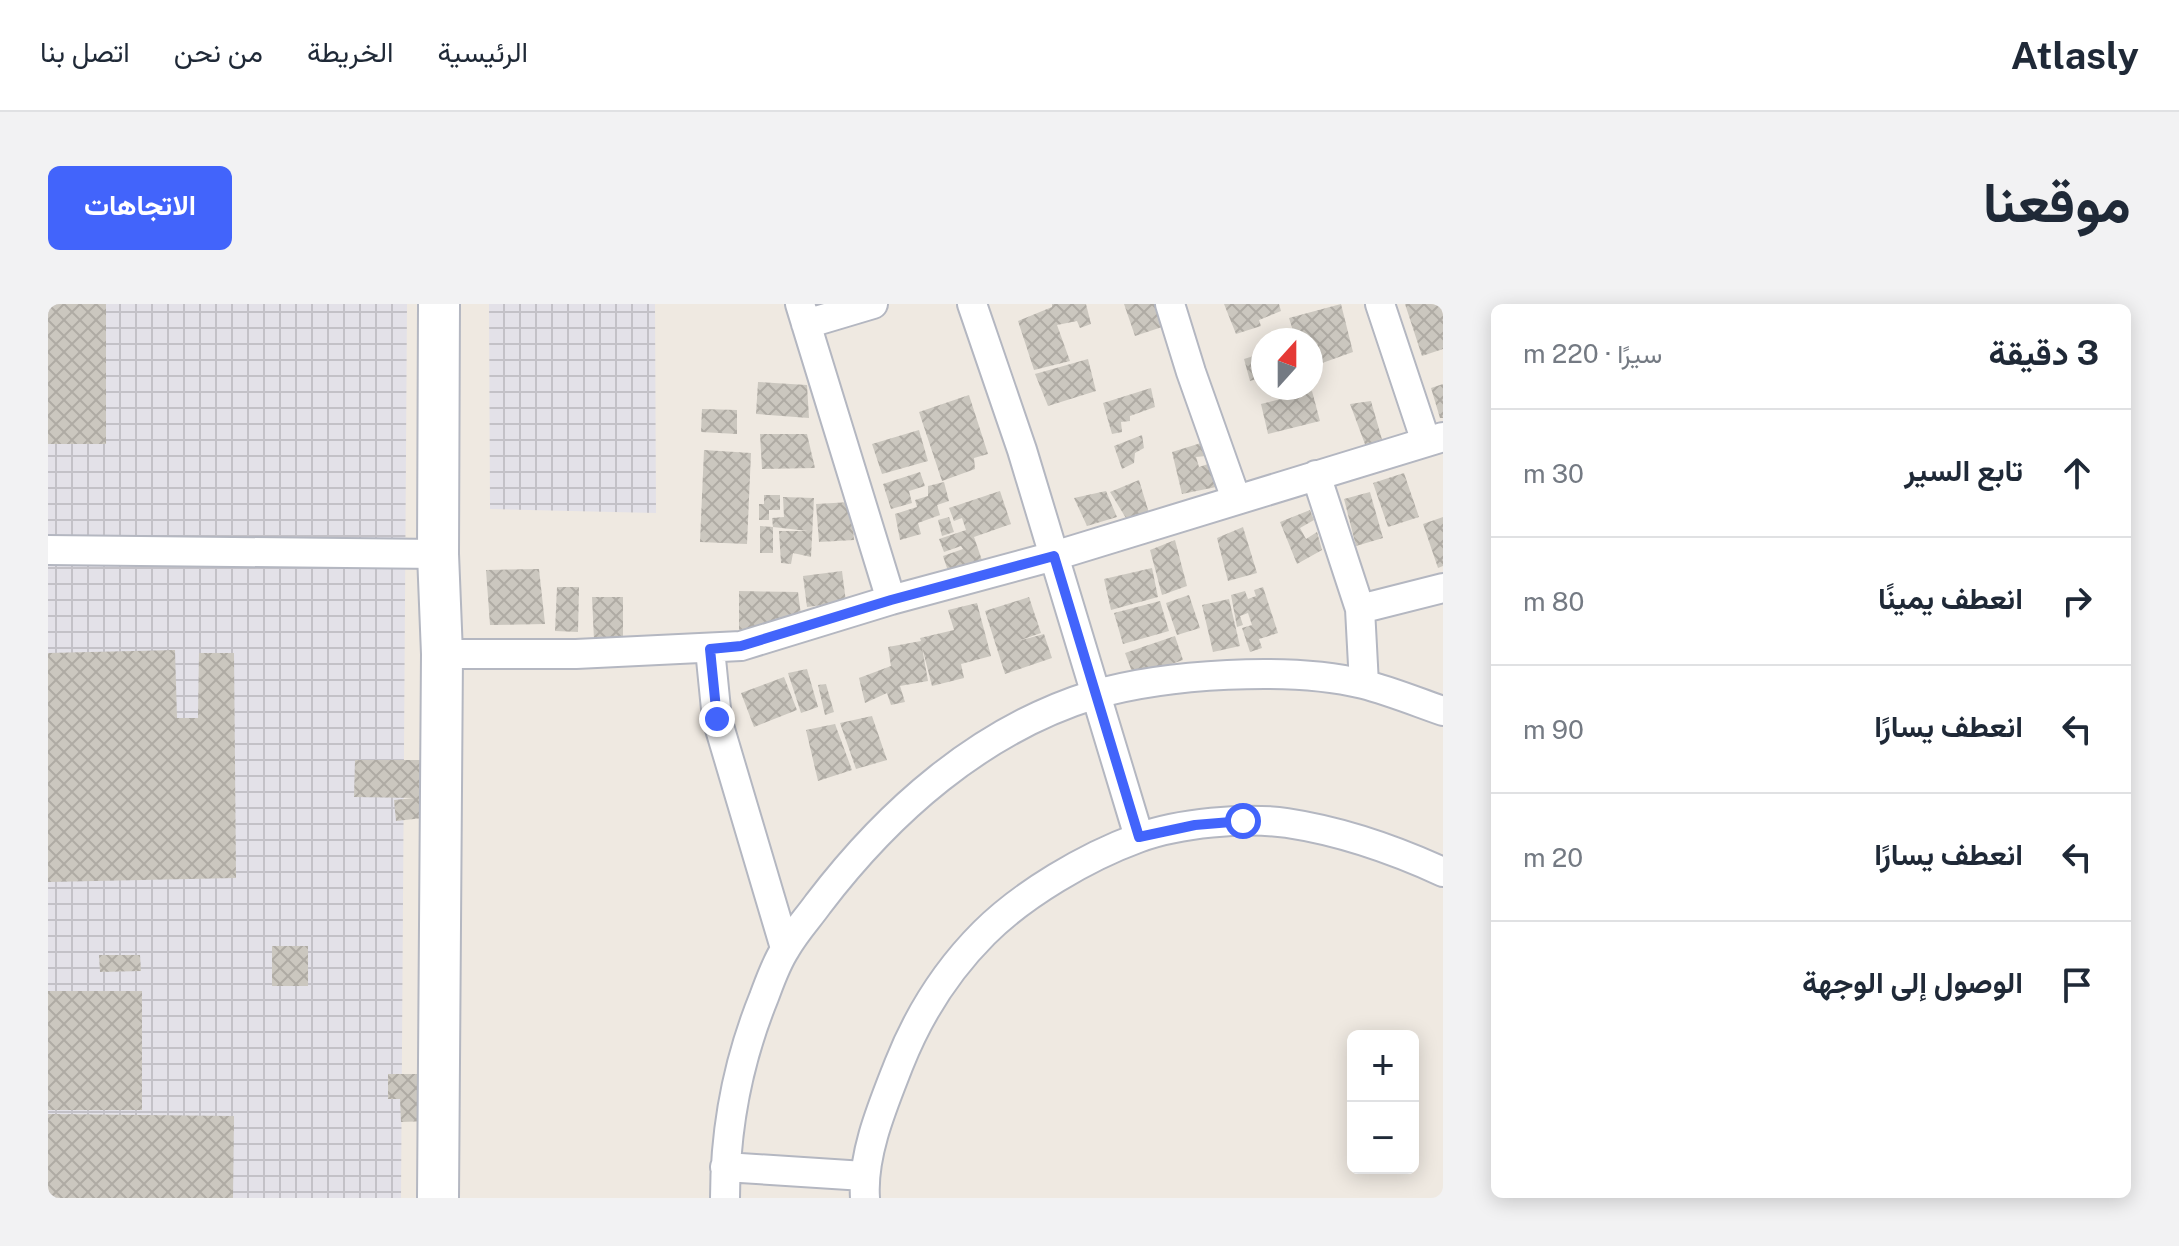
<!DOCTYPE html>
<html lang="ar">
<meta charset="utf-8">
<style>
body{margin:0;font-family:"Public Sans",Vazirmatn,sans-serif;background:#f2f2f3;color:#1f2937;direction:rtl}
.controls{position:absolute;right:24px;bottom:24px;display:grid;overflow:hidden;border-radius:12px;box-shadow:0 4px 20px #0003}
.controls button{width:72px;height:72px;display:grid;place-items:center;padding:0;border:0;border-bottom:2px solid #e0e1e3;background:#fff;color:#1f2937;font:40px sans-serif}
.compass{position:absolute;left:1203px;top:24px;width:72px;height:72px;border-radius:50%;background:#fff;box-shadow:0 4px 20px #0003;rotate:21deg}
.stop{position:absolute;width:24px;height:24px;margin:-18px;border:6px solid #4264fb;border-radius:50%;background:#fff}
.stop.end{background:#4264fb;border-color:#fff;box-shadow:0 2px 8px #0008}
.list{margin:0;padding:0;list-style:none}
h2{display:flex;justify-content:space-between;align-items:center;height:104px;margin:0;padding:0 32px;font-size:34px}
h2 small{font-size:26px;font-weight:400;color:#747a83}
.list li{display:grid;grid-template-columns:52px 1fr auto;gap:24px;align-items:center;box-sizing:border-box;height:128px;padding:0 32px;border-top:2px solid #e0e1e3}
.list b{display:block;font-size:30px;white-space:nowrap}
.list em{font-size:26px;font-style:normal;color:#747a83}
.icon{flex:none;width:44px;height:44px;fill:none;stroke:currentColor;stroke-width:2;stroke-linecap:round;stroke-linejoin:round}
.map{position:relative;flex:none;width:1395px;height:894px;overflow:hidden;direction:ltr;border-radius:12px}
header{display:flex;align-items:center;gap:48px;box-sizing:border-box;height:112px;padding:0 40px;background:#fff;border-bottom:2px solid #e0e1e3}
header strong{font-size:38px}
nav{display:flex;gap:44px;margin-inline-start:auto;font-size:28px}
.intro{display:flex;align-items:center;justify-content:space-between;box-sizing:border-box;height:192px;padding:0 48px}
h1{margin:0;font-size:56px}
.button{padding:20px 36px;border-radius:12px;background:#4264fb;color:#fff;font-size:28px;font-weight:700}
main{display:flex;gap:48px;padding:0 48px}
aside{flex:1;background:#fff;border-radius:12px;box-shadow:0 4px 20px #0003}
.map>svg:first-child{display:block}
.industrial{fill:url(#industrial-grid)}
.building{fill:url(#building-cross-hatch)}
.lines{fill:none;stroke-linecap:round;stroke-linejoin:round}
.street-casing{stroke:#b4b7c1;stroke-width:32}
.secondary-casing{stroke:#b4b7c1;stroke-width:44}
.street{stroke:#fff;stroke-width:28}
.secondary{stroke:#fff;stroke-width:40}
.route{stroke:#4264fb;stroke-width:10}
</style>
<header>
<strong>Atlasly</strong>
<nav><a>الرئيسية</a><a>الخريطة</a><a>من نحن</a><a>اتصل بنا</a></nav>
</header>
<div class="intro"><h1>موقعنا</h1><a class="button">الاتجاهات</a></div>
<main>
<aside>
<h2>3 دقيقة<small>سيرًا · 220 m</small></h2>
<ul class="list">
<li><svg class="icon" aria-label="ahead" viewBox="0 0 24 24"><path d="M12 20V5M6 11l6-6 6 6"/></svg><div><b>تابع السير</b></div><em>30 m</em></li>
<li><svg class="icon" aria-label="right" viewBox="0 0 24 24"><path d="M7 20v-9h11M14 6l5 5-5 5"/></svg><div><b>انعطف يمينًا</b></div><em>80 m</em></li>
<li><svg class="icon" aria-label="left" viewBox="0 0 24 24"><path d="M17 20v-9H6M10 6l-5 5 5 5"/></svg><div><b>انعطف يسارًا</b></div><em>90 m</em></li>
<li><svg class="icon" aria-label="left" viewBox="0 0 24 24"><path d="M17 20v-9H6M10 6l-5 5 5 5"/></svg><div><b>انعطف يسارًا</b></div><em>20 m</em></li>
<li><svg class="icon" aria-label="arrive" viewBox="0 0 24 24"><path d="M6 21V4h12l-3 4 3 4H6"/></svg><div><b>الوصول إلى الوجهة</b></div></li>
</ul>
</aside>
<div class="map">
<svg width="1395" height="894" viewBox="0 0 1395 894">
<defs>
<pattern id="industrial-grid" width="8" height="8" patternUnits="userSpaceOnUse" patternTransform="scale(2)"><rect width="8" height="8" fill="#e3e1e8"/><path d="M0 4h8M4 0v8" fill="none" stroke="#c3c1c7"/></pattern>
<pattern id="building-cross-hatch" width="8" height="8" patternUnits="userSpaceOnUse" patternTransform="scale(2)"><rect width="8" height="8" fill="#cbc7bf"/><path d="M0 0l8 8M0 8l8-8" fill="none" stroke="#afaba4"/></pattern>
</defs>
<rect width="100%" height="100%" fill="#efe9e1"/>
<path class="industrial" d="M0,0H359L353,894H0Z
M441,0H607L608,209L442,205Z"/>
<path class="building" d="M0,0H58V140H0Z
M1004,0H1038L1043,20L1032,24L1029,17L1009,21L1022,57L986,66L970,17L1004,3Z
M1076,0H1110L1117,22L1087,32Z
M1176,0H1231L1233,7L1211,16L1213,22L1188,30Z
M1293,0L1305,48L1263,63V36H1248L1241,14Z
M1357,0H1395V45L1374,52Z
M1215,49V73L1202,77L1196,55Z
M1040,55L1048,87L1000,102L987,70Z
M710,78L759,81L761,114L708,110Z
M1395,80V114H1392L1383,84Z
M1103,84L1107,103L1082,112V117L1073,118L1074,128L1064,130L1055,99Z
M1264,87L1272,117L1220,130L1213,100Z
M921,91L940,150L926,154L927,165L894,177L871,108Z
M1323,97L1337,146L1321,151L1302,100Z
M654,105L689,106V130L653,128Z
M871,126L880,157L834,170L824,140Z
M712,130H759L767,164L714,165Z
M1094,131L1096,144L1087,149L1086,159L1074,165L1066,142Z
M1153,139L1158,152L1148,153L1151,163L1160,160L1168,183L1134,190L1124,148Z
M656,146L703,149L699,240L652,238Z
M872,168L877,182L861,187L864,199L843,205L835,180Z
M1356,169L1371,213L1340,223L1325,179Z
M1091,176L1104,219H1081L1062,188Z
M896,178L901,197L889,201L892,211L870,219L873,230L852,236L847,210L869,203L867,196L880,192V182Z
M952,187L963,220L926,233L937,265L903,276L895,252L915,245L913,242L896,248L891,235L918,226L914,214L906,217L901,204Z
M1058,187L1069,213L1039,222L1026,194Z
M1322,188L1335,234L1308,242L1296,195Z
M716,191H732V206H721V216H711V200H716Z
M735,193L766,194L763,253L745,249L743,260L733,259L731,227H760L725,223L724,214L736,213Z
M803,198L806,236L771,238L768,200Z
M1262,206L1266,216L1252,224L1258,235L1269,228L1274,246L1249,260L1232,218Z
M901,213L906,228L894,232L890,216Z
M1395,213V262L1390,264L1375,220Z
M712,222L725,223V249H712Z
M1195,223L1209,269L1180,277L1169,234Z
M1127,236L1139,282L1114,291L1102,246Z
M1104,264L1110,293L1063,306L1056,275Z
M491,265L497,320L442,321L438,266Z
M794,267L798,298L759,303L755,272Z
M509,283H531L530,328L507,327Z
M1215,283L1230,329L1211,335L1214,344L1202,348L1194,324L1204,321L1200,309L1192,312L1195,321L1189,323L1183,291L1197,287L1200,295L1208,292L1206,286Z
M691,287L750,288L754,319L691,339Z
M1141,291L1152,324L1129,331L1118,299Z
M544,293H575V336H546Z
M981,293L993,329L970,337L996,330L1004,354L957,370L937,307Z
M1181,295L1192,342L1165,348L1154,301Z
M1112,297L1121,327L1075,340L1066,309Z
M929,299L943,352L913,360L916,374L884,382L874,343L880,377L852,382L857,398L843,401L839,389L817,399L811,374L843,362L840,343L873,337L872,334L906,326L900,306Z
M1127,332L1135,356L1086,373L1077,349Z
M127,346L129,414H150L151,349H186L188,574L0,578V349Z
M759,365L770,403L753,409L740,369Z
M736,373L749,406L706,423L693,389Z
M778,380L786,408L777,411L770,381Z
M824,412L839,456L808,465L792,419Z
M787,420L804,466L770,477L758,426Z
M307,456H379L377,493H372L375,514L348,517L346,496L367,494L306,493Z
M224,642H260V682H224Z
M51,651H92L93,667L52,668Z
M0,687H94V806H0Z
M340,770H380L382,817L353,818L352,795H340Z
M0,810L186,812L185,894H0Z"/>
<g class="lines">
<g class="street-casing">
<path id="street" d="M752,0L843,296
M924,0L974,146L1091,533
M1122,0L1143,68L1188,195
M1332,0L1378,138
M758,20L825,0
M1268,171L1312,305L1316,380
M0,246L390,250
M1312,305L1395,284
M662,345L669,415L737,644
M394,350H528L693,342L843,296L1006,252L1395,133
M677,863L816,872
M677,894C677,825 690,757 716,693C722,677 728,659 738,644C747,628 760,614 770,600C840,508 932,426 1045,391C1117,370 1242,362 1315,380C1342,387 1369,398 1395,407
M817,894C814,850 835,801 851,760C870,712 899,666 936,629C975,590 1038,553 1090,534C1131,519 1196,513 1239,519C1292,527 1347,546 1395,568"/>
</g>
<g class="secondary-casing">
<path id="secondary" d="M390,894L394,350L390,250L391,0"/>
</g>
<use href="#street" class="street"/>
<use href="#secondary" class="secondary"/>
</g>
<g class="lines">
<path class="route" d="M669,415L662,345L693,342L843,296L1006,252L1091,533L1147,521L1195,517"/>
</g>
</svg>
<div class="controls">
<button>+</button>
<button>−</button>
</div>
<svg class="compass" viewBox="-18 -18 36 36"><path d="M0-13l5 13h-10z" fill="#e53935"/><path d="M0 13l5-13h-10z" fill="#747a83"/></svg>
<div class="stop" style="left:1195px;top:517px"></div>
<div class="stop end" style="left:669px;top:415px"></div>
</div>
</main>
